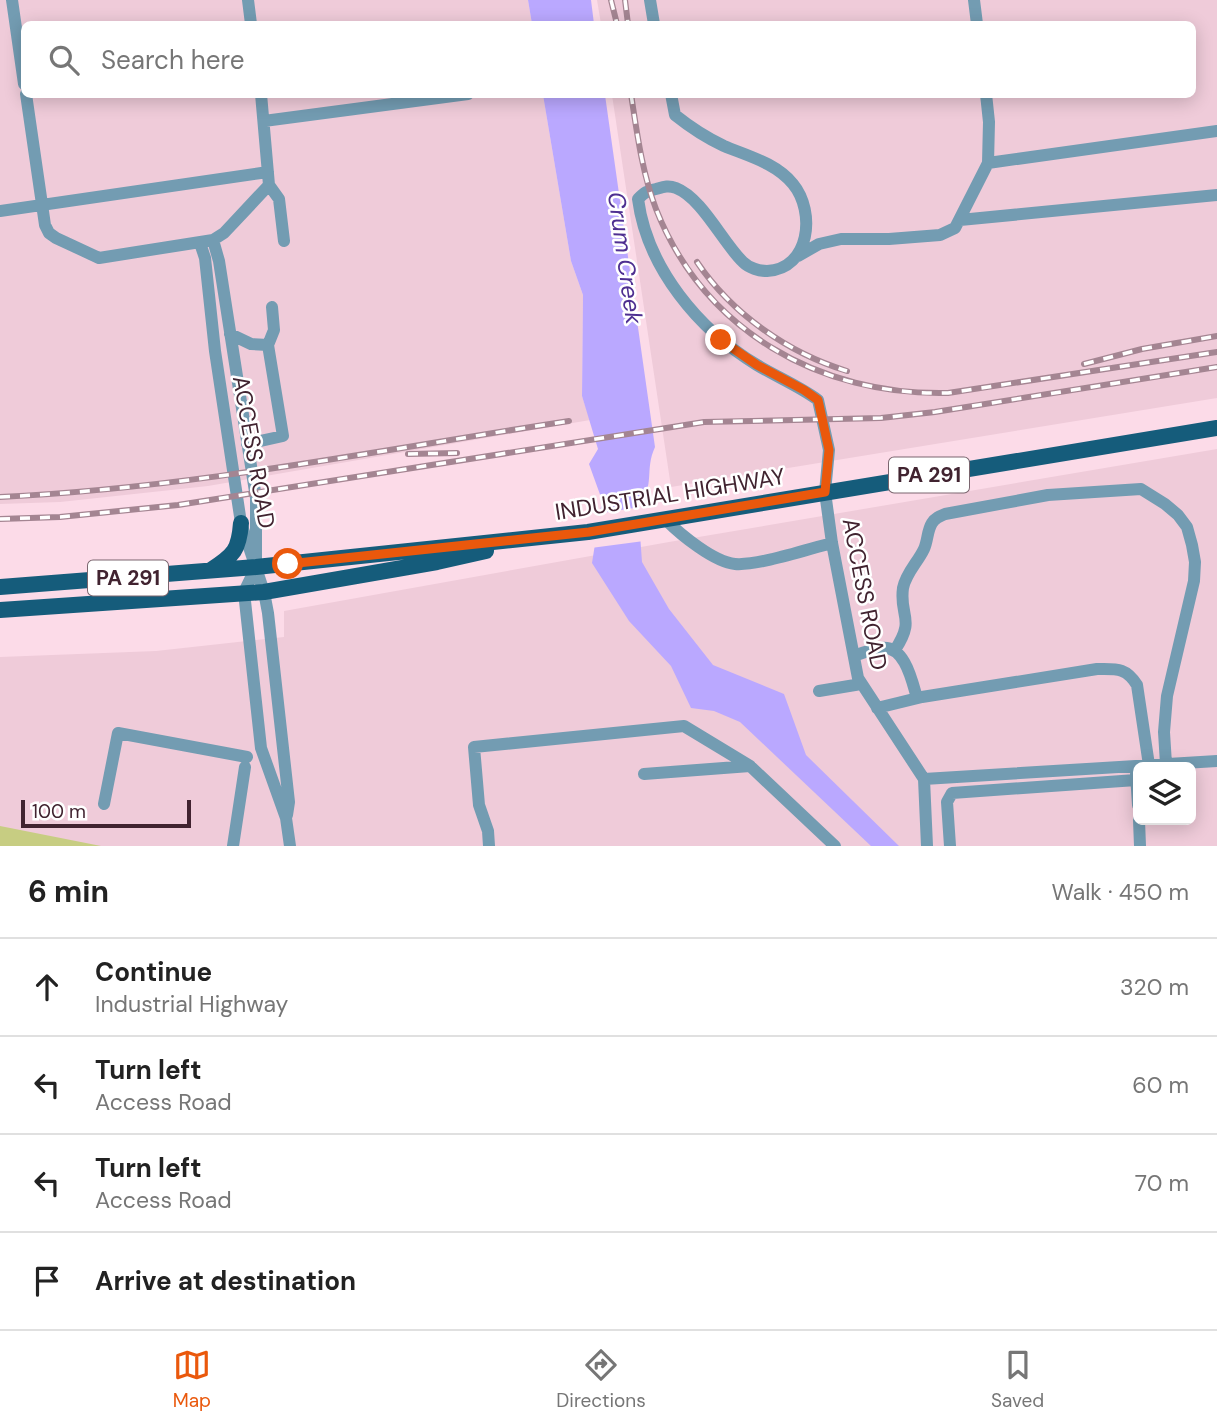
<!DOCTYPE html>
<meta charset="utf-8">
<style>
body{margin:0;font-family:"DM Sans",sans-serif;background:#f2f2f2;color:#222}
.controls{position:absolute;right:21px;bottom:21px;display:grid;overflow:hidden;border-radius:10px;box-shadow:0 4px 18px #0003}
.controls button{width:63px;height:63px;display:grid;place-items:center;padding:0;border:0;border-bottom:2px solid #e0e0e0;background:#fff;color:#222;font:35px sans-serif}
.scale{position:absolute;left:21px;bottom:18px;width:170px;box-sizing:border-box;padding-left:7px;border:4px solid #412330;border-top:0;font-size:19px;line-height:24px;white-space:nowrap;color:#412330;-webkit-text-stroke:5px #fff;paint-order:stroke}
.stop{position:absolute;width:21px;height:21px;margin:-16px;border:5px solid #ea580c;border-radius:50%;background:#fff}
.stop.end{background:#ea580c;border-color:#fff;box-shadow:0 2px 7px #0008}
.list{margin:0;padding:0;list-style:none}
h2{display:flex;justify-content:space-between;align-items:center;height:91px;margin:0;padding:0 28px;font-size:30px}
h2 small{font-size:23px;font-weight:400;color:#767676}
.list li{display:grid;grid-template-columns:46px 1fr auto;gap:21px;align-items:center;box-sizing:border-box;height:98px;padding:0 28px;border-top:2px solid #e0e0e0}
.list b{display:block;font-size:26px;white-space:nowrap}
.list p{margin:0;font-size:23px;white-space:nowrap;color:#767676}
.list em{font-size:23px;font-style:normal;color:#767676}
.icon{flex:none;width:38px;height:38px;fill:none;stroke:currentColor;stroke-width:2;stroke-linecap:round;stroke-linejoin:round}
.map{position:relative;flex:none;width:1217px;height:846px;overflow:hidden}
.search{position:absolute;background:#fff;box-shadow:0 4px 18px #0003;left:21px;right:21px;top:21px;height:77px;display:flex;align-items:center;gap:18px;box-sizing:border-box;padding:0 24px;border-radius:10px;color:#767676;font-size:26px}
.sheet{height:483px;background:#fff}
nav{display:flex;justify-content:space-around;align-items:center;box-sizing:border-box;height:98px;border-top:2px solid #e0e0e0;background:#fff;font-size:19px;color:#767676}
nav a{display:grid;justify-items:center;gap:4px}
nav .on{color:#ea580c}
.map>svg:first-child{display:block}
.built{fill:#efcbd9;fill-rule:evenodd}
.green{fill:#c7cd82}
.water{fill:#baa8ff}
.pier{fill:#fcdbe8}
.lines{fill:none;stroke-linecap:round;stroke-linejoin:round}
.minor{stroke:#739cb2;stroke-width:12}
.major{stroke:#155c7b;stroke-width:16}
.rail-casing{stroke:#a48592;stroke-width:6}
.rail{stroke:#fff;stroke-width:3.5;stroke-dasharray:10;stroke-linecap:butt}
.route{stroke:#ea580c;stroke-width:9}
.labels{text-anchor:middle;stroke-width:5;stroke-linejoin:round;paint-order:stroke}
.shield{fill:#fff;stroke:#7a656e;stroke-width:2}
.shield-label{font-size:21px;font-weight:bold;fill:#412330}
.street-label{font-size:23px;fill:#412330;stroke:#fff}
.water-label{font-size:24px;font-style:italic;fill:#4e2f91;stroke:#fff}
</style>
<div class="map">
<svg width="1217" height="846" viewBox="0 0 1217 846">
<rect width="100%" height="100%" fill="#fcdbe8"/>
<path class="built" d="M0,0H528L532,24H24V94L543,95L571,261L583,295L582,396L590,420L208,486L60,502L0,504Z
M597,0H1217V398L671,487L612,95L1192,94V24H601Z
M1217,449V846H0V657L156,651L284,637V611L669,542ZM1138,767H1191V820H1138Z"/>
<path class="green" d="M0,826L101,846H0Z"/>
<path class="water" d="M528,0H591L594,24H532Z
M543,95H605L655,447C644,471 656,485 638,506L642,562L669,609L713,665L784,694L806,755L899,846H871L740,722L714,711L691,708L671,666L629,621L592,563L602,500L589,464L598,449L582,396L583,295L571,261Z"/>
<path class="pier" d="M640,507L644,541L591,548L596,514Z"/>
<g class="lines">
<path class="minor" d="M12,0L24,84
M248,0L251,24
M650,0L654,24
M974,0L977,24
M26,94L45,225L49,233L56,238L99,258L213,240L224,233L269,185L261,94
M671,94L675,115C690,127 707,138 724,146C748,156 776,163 793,184C816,212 810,269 767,271C759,271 749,268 743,262C723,243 702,198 676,188C668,185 663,187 656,189C647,191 645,192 638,199C647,268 699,330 757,365C777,377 799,386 818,400L829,450L825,492L832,543L858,678L924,779L927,846
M264,121L468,94
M988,163L1217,131
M269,185L279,199L284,241
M0,211L268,172
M960,220L1217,195
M213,240L219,261L256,498V567L244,592L261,748L286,818L290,846
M200,243L205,258L215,351L241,523L264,592L268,613L289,802L287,815
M798,256L819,244L841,239H889L940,235L955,228L988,163L989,122L986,94
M230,334L251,344L268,345
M247,444L283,436L268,345L274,330L272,307
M666,520C681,535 714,562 735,564C758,566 808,549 832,543
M895,650C916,618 899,617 903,588C906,573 918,562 924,549C928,540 927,531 932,523C935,518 940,516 945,514L1048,495L1141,489L1165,504L1178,515L1187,527L1192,545L1195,562L1194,581L1167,696L1164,732L1166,764
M854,656C862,653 872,649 881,648C905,645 912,681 917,698
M819,691L861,684
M877,708L922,697L1097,669C1116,669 1126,667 1137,685L1149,765
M644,774L750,766L835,846
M1136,774L1138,805
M924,779L1217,761
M104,804L118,733L247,757
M1139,820L1140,846
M233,846L245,767
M489,846L488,831L479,805L474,747L684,726L750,766
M950,846L947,802L952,793L1136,780"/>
<path class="major" d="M211,570C234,555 239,550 241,523
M0,587L256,567L588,532L1217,428
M0,610L264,592L437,562L486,551"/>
<g class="rail-casing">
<path id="rail" d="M611,0L617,24
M625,0L628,24
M631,94C637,133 642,172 656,209C704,331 820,396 948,393L1217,352
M697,262C732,314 788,353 847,371
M1084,364L1142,349L1217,336
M408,454L457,453
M0,497C192,488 380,450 569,421
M0,519L60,517L178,505L704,422L881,418L935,412L1217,367"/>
</g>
<use href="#rail" class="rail"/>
</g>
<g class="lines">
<path class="route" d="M288,564L589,532L825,492L829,450L818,400L804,390L757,365L721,340"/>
</g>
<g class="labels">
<g class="shield">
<rect x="889" y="457.5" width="80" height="35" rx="5"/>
<rect x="88" y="560.5" width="80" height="35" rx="5"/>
</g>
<g class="shield-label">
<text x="929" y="482">PA 291</text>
<text x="128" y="585">PA 291</text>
</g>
<g class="street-label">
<text transform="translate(254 452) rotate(80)" y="8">ACCESS ROAD</text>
<text transform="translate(670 494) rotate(-9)" y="8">INDUSTRIAL HIGHWAY</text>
<text transform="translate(865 594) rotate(79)" y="8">ACCESS ROAD</text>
</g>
<g class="water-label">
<text transform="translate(625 258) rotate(82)" y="8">Crum Creek</text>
</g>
</g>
</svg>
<div class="controls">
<button><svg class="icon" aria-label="layers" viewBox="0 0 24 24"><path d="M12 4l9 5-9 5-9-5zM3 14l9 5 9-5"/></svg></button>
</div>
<div class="scale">100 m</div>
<div class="stop" style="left:288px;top:564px"></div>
<div class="stop end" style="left:721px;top:340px"></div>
<div class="search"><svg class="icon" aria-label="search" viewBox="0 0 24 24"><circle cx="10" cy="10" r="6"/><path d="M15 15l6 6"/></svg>Search here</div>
</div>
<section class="sheet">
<h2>6 min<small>Walk · 450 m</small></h2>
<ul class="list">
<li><svg class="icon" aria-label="ahead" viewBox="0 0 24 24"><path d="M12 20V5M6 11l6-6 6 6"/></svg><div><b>Continue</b><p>Industrial Highway</p></div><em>320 m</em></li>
<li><svg class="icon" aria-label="left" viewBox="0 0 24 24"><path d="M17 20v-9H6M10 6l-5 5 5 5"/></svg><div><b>Turn left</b><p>Access Road</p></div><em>60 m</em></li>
<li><svg class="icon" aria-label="left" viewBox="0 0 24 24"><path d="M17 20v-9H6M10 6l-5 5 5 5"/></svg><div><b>Turn left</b><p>Access Road</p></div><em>70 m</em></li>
<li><svg class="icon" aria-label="arrive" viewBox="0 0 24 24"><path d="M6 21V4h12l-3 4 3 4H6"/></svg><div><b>Arrive at destination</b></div></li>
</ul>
</section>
<nav>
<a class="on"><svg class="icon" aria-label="map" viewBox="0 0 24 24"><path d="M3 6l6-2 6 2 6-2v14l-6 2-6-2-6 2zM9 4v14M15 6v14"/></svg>Map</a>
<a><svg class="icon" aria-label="directions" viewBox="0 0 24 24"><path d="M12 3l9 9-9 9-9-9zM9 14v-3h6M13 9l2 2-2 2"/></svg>Directions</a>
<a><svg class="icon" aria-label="saved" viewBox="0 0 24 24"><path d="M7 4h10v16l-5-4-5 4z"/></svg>Saved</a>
</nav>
